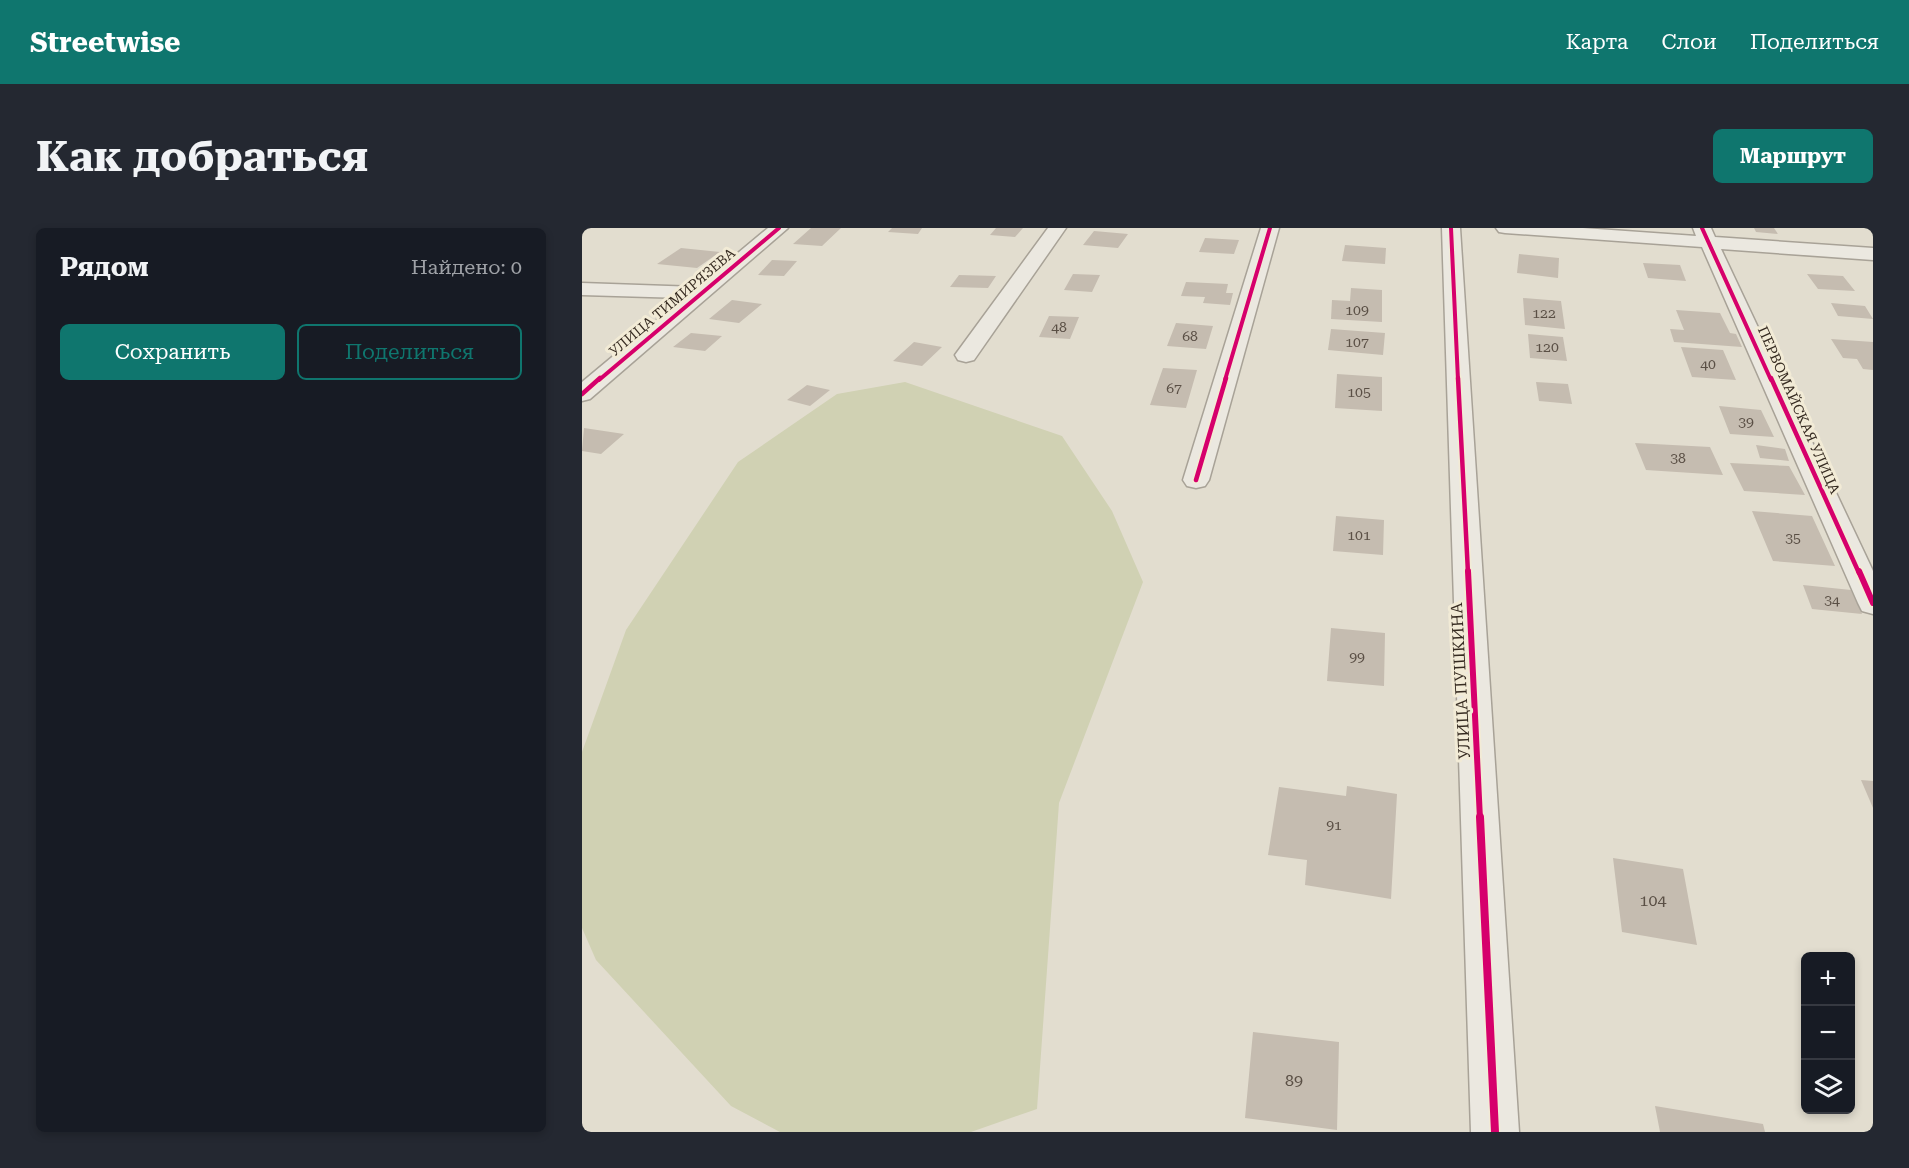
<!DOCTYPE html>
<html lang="ru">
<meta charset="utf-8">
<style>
body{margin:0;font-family:"Roboto Serif",serif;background:#242831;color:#f1f3f6}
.controls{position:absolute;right:18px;bottom:18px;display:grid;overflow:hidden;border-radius:9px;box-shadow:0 3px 9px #0003}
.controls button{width:54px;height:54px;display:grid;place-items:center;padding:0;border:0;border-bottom:2px solid #363941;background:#171b24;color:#f1f3f6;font:30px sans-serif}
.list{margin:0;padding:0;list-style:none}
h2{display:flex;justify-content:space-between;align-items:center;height:78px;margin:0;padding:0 24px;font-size:26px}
h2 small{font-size:20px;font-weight:400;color:#9ea1a6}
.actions{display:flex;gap:12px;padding:18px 24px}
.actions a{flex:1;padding:14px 0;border:2px solid #0f766e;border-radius:9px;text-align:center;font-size:21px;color:#0f766e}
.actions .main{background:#0f766e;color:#fff}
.icon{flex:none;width:33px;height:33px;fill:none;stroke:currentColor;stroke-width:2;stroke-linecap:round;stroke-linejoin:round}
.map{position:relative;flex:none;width:1291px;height:904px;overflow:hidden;border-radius:9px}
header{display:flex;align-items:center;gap:36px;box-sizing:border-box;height:84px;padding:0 30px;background:#0f766e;color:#fff}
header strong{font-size:28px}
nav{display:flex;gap:33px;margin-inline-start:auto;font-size:21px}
.intro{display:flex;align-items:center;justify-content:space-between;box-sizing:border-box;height:144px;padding:0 36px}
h1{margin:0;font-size:42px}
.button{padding:15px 27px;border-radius:9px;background:#0f766e;color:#fff;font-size:21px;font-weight:700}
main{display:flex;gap:36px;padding:0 36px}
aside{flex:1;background:#171b24;border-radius:9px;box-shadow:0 3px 9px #0003}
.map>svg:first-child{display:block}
.green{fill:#d0d1b3}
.building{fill:#c5bcb0}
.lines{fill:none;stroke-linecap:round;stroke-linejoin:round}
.minor-casing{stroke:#a8a297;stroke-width:3}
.minor{fill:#ebe8e0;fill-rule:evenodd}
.cycleway-far3-casing{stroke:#f2ebd6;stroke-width:6}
.cycleway-far2-casing{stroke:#f2ebd6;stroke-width:8}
.cycleway-far1-casing{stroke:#f2ebd6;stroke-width:10}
.cycleway-casing{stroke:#f2ebd6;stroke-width:11}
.cycleway-far3{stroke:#d6006c;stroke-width:4}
.cycleway-far2{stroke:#d6006c;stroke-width:4.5}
.cycleway-far1{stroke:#d6006c;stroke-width:6}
.cycleway{stroke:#d6006c;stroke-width:8}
.labels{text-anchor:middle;stroke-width:6;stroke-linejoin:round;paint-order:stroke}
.far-street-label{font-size:14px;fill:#362b21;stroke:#f2ebd6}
.number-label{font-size:14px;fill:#5a4f45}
.street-label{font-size:16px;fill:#362b21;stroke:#f2ebd6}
.near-number-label{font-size:16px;fill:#5a4f45}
</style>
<header>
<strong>Streetwise</strong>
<nav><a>Карта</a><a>Слои</a><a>Поделиться</a></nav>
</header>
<div class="intro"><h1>Как добраться</h1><a class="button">Маршрут</a></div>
<main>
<aside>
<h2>Рядом<small>Найдено: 0</small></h2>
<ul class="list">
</ul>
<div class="actions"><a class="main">Сохранить</a><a>Поделиться</a></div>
</aside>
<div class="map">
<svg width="1291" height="904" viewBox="0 0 1291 904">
<rect width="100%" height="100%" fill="#e2ddcf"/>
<path class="green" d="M323,154L480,208L530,283L561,354L477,575L455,881L389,904H198L149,878L14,732L0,700V524L44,402L156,234L255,166Z"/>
<path class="building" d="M229,0H259L240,18L211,16Z
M310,0H340L336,6L306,4Z
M414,0H441L433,9L408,7Z
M1172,0H1192L1196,6L1174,4Z
M512,3L546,6L536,20L501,17Z
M623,10L657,12L652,26L617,24Z
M763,17L804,20L803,36L760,33Z
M99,20L138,24L115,40L75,36Z
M937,26L977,30L976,50L935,45Z
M190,32L215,33L202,48L176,47Z
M1061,35L1098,37L1104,53L1066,50Z
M491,46L518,47L510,64L482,62Z
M1225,46L1261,48L1273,63L1236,61Z
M377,47L414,48L406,60L368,59Z
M604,54L646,56L644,65H651L648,77L621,75L623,69L599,68Z
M769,60L800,62V94L749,91L750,72L768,73Z
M941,70L979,73L983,101L943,97Z
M150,72L180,76L157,95L127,91Z
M1249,75L1283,78L1291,91L1256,88Z
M1094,82L1138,85L1148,105L1154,106L1160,119L1092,114L1088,101L1102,102Z
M467,88L497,89L488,111L457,109Z
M594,95L631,98L624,121L585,118Z
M749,101L803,105L801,127L746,122Z
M109,105L140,108L123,123L91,119Z
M946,106L981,109L985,133L948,130Z
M1249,111L1291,114V142L1281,141L1275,131L1261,130Z
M332,114L360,119L340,138L311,133Z
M1099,119L1141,122L1154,152L1110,149Z
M581,140L615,142L604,180L568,177Z
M755,146L800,149V183L753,180Z
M954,154L986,156L990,176L957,173Z
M225,157L248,162L228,178L205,172Z
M1137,178L1179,182L1192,209L1148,206Z
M2,200L42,206L19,226L0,223Z
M1053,215L1128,219L1141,247L1064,242Z
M1174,217L1203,221L1207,233L1178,230Z
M1148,235L1207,238L1223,267L1162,263Z
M1170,283L1230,288L1253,338L1191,333Z
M754,288L802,292L801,327L751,323Z
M1221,357L1269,362L1280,386L1230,381Z
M749,400L803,405L802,458L745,453Z
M1279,552L1291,553V580Z
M765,558L815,566L809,671L723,657L725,632L686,627L697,559L764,568Z
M1031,630L1101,641L1115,717L1040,704Z
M671,804L757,814L755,902L663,890Z
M1073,878L1181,896L1183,904H1078Z"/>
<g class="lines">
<g class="minor-casing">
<path id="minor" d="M186,0H206L8,171L0,173V154L101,70L0,67V55L115,59Z
M466,0H484L392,132L384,134L376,132L373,127Z
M679,0H697L627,252L623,258L614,260L605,258L601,252Z
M860,0H878L937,904H889Z
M914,0H1001L1114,8L1111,0H1129L1133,9L1291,20V32L1139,21L1291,343V386L1280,383L1276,375L1120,19L923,5L917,4Z"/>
</g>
<use href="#minor" class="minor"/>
<g class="cycleway-far3-casing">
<path id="cycleway-far3" d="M869,0L876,152
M1120,0L1189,152
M17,152L197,0
M643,152L688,0"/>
</g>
<g class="cycleway-far2-casing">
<path id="cycleway-far2" d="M876,150L886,345
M1189,150L1277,345
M0,166L18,150
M614,252L644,150"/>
</g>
<g class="cycleway-far1-casing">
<path id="cycleway-far1" d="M886,343L898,591
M1277,343L1291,375"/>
</g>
<g class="cycleway-casing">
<path id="cycleway" d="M898,589L913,904"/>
</g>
<use href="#cycleway-far3" class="cycleway-far3"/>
<use href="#cycleway-far2" class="cycleway-far2"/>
<use href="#cycleway-far1" class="cycleway-far1"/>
<use href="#cycleway" class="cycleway"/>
</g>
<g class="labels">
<g class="far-street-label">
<text transform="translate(90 74) rotate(-40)" y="5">УЛИЦА ТИМИРЯЗЕВА</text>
<text transform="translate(1217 182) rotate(66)" y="5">ПЕРВОМАЙСКАЯ УЛИЦА</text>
</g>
<g class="number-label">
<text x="775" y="87">109</text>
<text x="962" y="90">122</text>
<text x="477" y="104">48</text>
<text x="608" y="113">68</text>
<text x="775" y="119">107</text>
<text x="965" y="124">120</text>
<text x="1126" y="141">40</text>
<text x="592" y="165">67</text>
<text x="777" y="169">105</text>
<text x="1164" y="199">39</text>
<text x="1096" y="235">38</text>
<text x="777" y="312">101</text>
<text x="1211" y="315">35</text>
<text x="1250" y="377">34</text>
<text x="775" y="434">99</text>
<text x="752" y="602">91</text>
</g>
<g class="street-label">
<text transform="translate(878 453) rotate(-93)" y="6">УЛИЦА ПУШКИНА</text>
</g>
<g class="near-number-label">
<text x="1071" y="678">104</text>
<text x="712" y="858">89</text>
</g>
</g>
</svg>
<div class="controls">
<button>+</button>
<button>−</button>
<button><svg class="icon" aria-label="layers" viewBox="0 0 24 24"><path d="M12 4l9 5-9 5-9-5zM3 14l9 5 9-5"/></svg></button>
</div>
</div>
</main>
